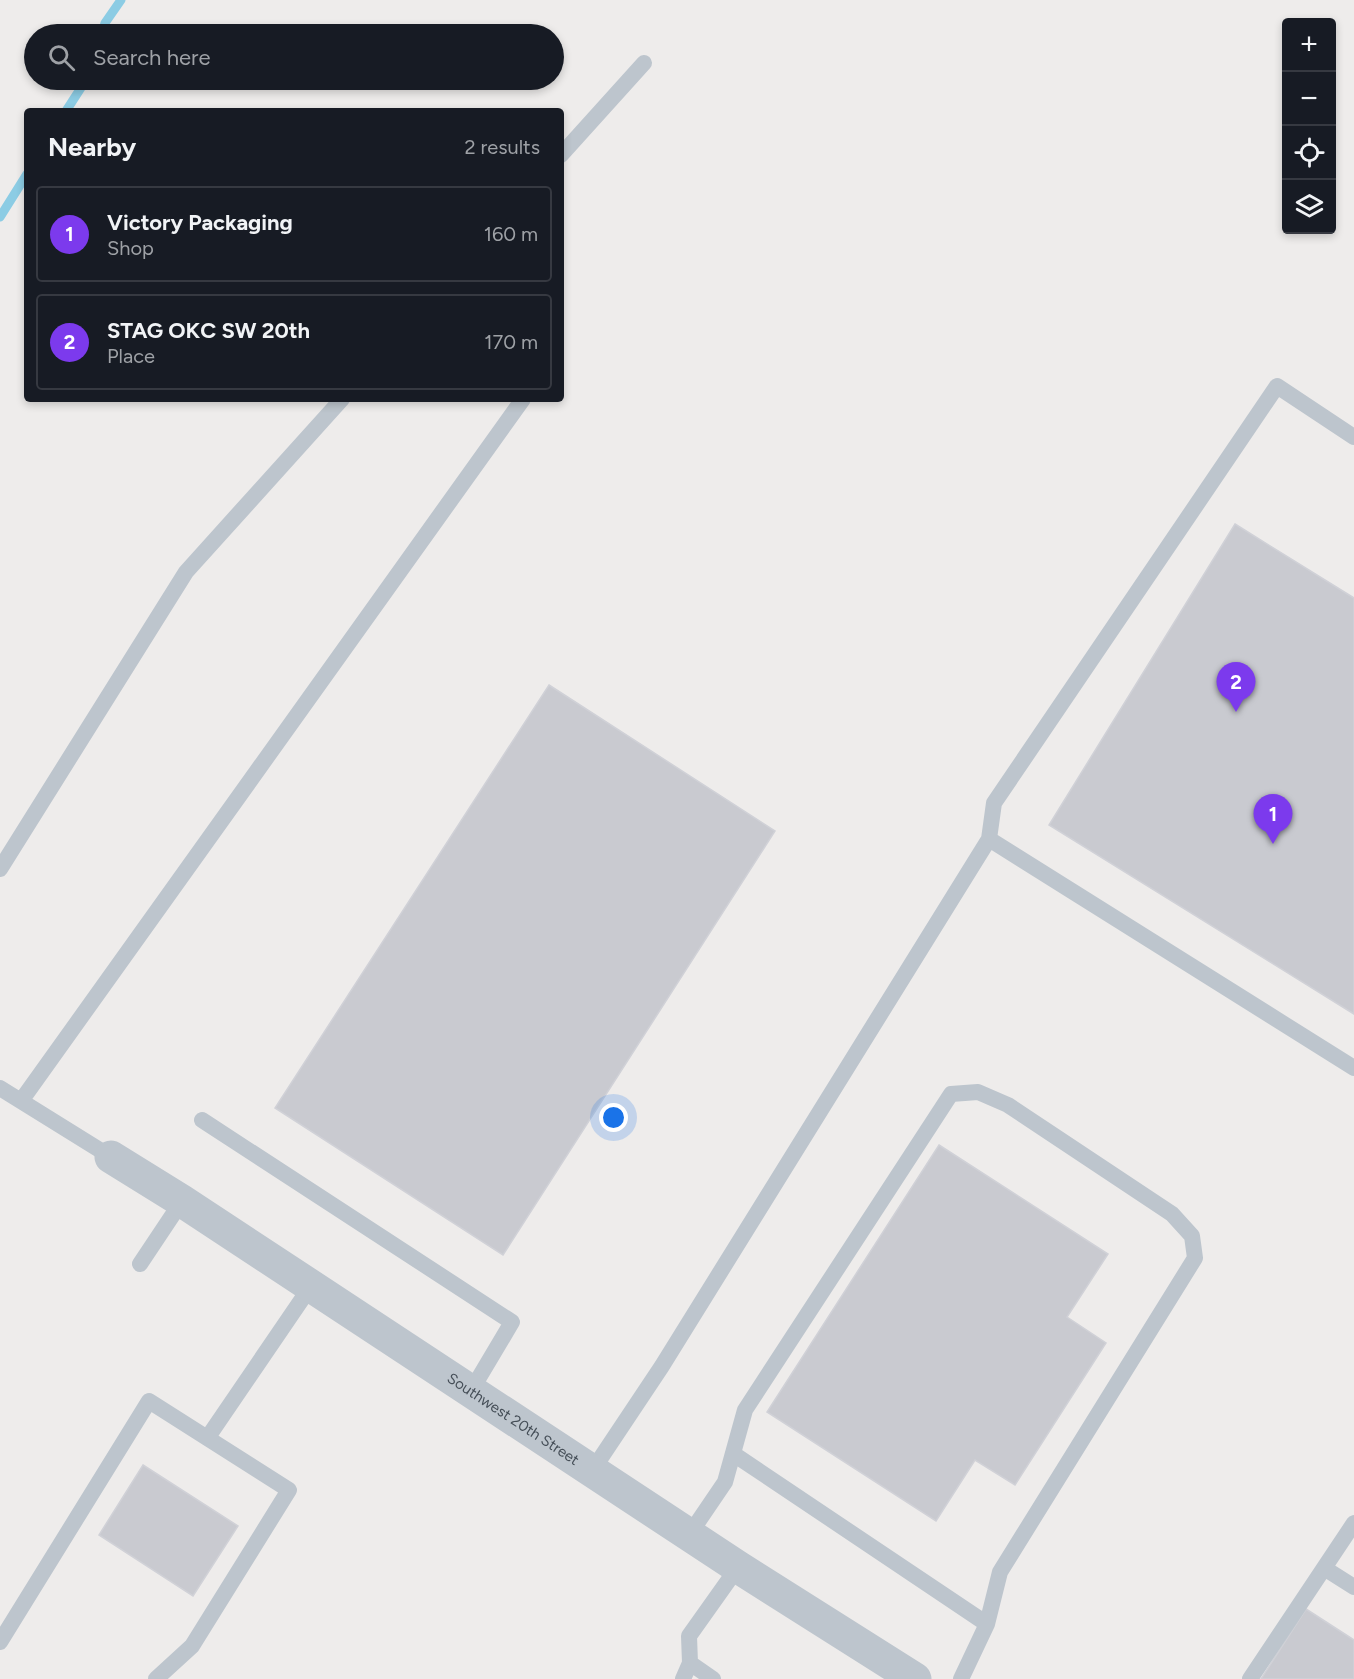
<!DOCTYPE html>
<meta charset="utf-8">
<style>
body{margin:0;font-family:Figtree,sans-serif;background:#242831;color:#f1f3f6}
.controls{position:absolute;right:18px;top:18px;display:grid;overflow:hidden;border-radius:6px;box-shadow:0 3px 9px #0003}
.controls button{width:54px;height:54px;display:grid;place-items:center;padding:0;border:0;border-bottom:2px solid #363941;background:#171b24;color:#f1f3f6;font:30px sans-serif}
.you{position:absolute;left:614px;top:1118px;width:21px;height:21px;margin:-15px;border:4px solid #fff;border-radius:50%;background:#1a73e8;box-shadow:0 0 0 9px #1a73e833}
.badge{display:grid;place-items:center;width:39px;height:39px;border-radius:50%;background:#7c3aed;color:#fff;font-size:20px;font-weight:700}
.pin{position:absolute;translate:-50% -50px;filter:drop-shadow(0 2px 3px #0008)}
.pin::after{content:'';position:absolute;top:32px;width:21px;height:18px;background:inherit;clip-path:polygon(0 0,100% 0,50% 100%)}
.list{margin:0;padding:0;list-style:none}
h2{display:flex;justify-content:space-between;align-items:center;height:78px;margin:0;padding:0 24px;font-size:26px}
h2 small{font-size:20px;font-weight:400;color:#9ea1a6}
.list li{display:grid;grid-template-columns:39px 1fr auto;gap:18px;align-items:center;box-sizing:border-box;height:96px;margin:0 12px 12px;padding:0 12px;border:2px solid #363941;border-radius:6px}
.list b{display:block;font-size:22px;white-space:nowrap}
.list p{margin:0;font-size:20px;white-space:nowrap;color:#9ea1a6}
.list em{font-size:20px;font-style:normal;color:#9ea1a6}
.icon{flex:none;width:33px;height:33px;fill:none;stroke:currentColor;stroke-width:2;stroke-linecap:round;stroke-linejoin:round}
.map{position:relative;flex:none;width:1354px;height:1679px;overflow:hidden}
.search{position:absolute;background:#171b24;box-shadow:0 3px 9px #0003;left:24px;top:24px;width:540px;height:66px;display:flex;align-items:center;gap:15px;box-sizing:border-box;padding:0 21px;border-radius:33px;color:#9ea1a6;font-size:22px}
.panel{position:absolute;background:#171b24;box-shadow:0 3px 9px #0003;left:24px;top:108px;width:540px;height:294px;border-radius:6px}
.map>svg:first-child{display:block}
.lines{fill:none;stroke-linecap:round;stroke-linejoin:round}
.stream{stroke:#8ccce4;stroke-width:9}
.building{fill:#c9cad0;stroke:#d0d1d7;stroke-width:1.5}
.service{stroke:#bdc5cd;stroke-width:16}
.minor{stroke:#bdc5cd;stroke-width:33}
.labels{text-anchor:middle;stroke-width:6;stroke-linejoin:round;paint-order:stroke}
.street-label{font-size:15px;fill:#454e57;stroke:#fff}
</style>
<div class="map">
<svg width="1354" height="1679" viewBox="0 0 1354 1679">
<rect width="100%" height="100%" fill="#eeeceb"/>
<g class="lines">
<path class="stream" d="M102,34L105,23L121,0
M66,111L86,80
M0,217L27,174"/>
</g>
<path class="building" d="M1235,524L1354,598V1014L1049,825Z
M549,685L775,831L503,1255L275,1108Z
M939,1145L1108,1254L1067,1317L1106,1343L1015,1485L975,1460L936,1521L767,1412Z
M143,1465L238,1526L193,1596L99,1535Z
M1306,1609L1354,1640V1679H1261Z"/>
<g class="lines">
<path class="service" d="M561,155L644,63
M989,839L1354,1068
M0,869L186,572L342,399
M0,1088L111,1157
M21,1101L523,399
M202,1120L512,1322L471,1391
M140,1264L182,1201
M208,1437L311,1286
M735,1455L987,1624
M592,1471L662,1366L989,839L994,803L1277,386L1354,437
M689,1535L725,1482L745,1410L951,1094L978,1092L1008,1105L1172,1214L1192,1236L1195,1258L1000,1572L987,1624L961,1679
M1324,1568L1354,1587
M0,1642L149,1401L289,1490L192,1646L156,1679
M683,1679L690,1663
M713,1679L690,1663L689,1636L738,1567
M1250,1679L1354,1523"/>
<path class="minor" id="s1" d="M111,1157L182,1201L738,1567L915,1679"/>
</g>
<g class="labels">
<g class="street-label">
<text dy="5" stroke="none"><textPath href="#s1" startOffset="480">Southwest 20th Street</textPath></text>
</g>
</g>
</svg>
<div class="controls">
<button>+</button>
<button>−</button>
<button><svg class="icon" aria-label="locate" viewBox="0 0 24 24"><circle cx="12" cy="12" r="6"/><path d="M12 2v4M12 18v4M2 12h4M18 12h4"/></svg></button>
<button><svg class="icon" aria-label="layers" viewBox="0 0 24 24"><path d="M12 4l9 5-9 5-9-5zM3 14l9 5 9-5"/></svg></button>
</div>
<div class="you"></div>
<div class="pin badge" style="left:1273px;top:844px">1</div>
<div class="pin badge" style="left:1236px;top:712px">2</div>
<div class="search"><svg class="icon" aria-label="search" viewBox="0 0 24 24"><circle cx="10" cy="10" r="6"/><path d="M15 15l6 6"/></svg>Search here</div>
<section class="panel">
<h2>Nearby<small>2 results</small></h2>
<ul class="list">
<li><span class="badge">1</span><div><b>Victory Packaging</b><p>Shop</p></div><em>160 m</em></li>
<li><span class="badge">2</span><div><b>STAG OKC SW 20th</b><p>Place</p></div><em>170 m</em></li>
</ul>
</section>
</div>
